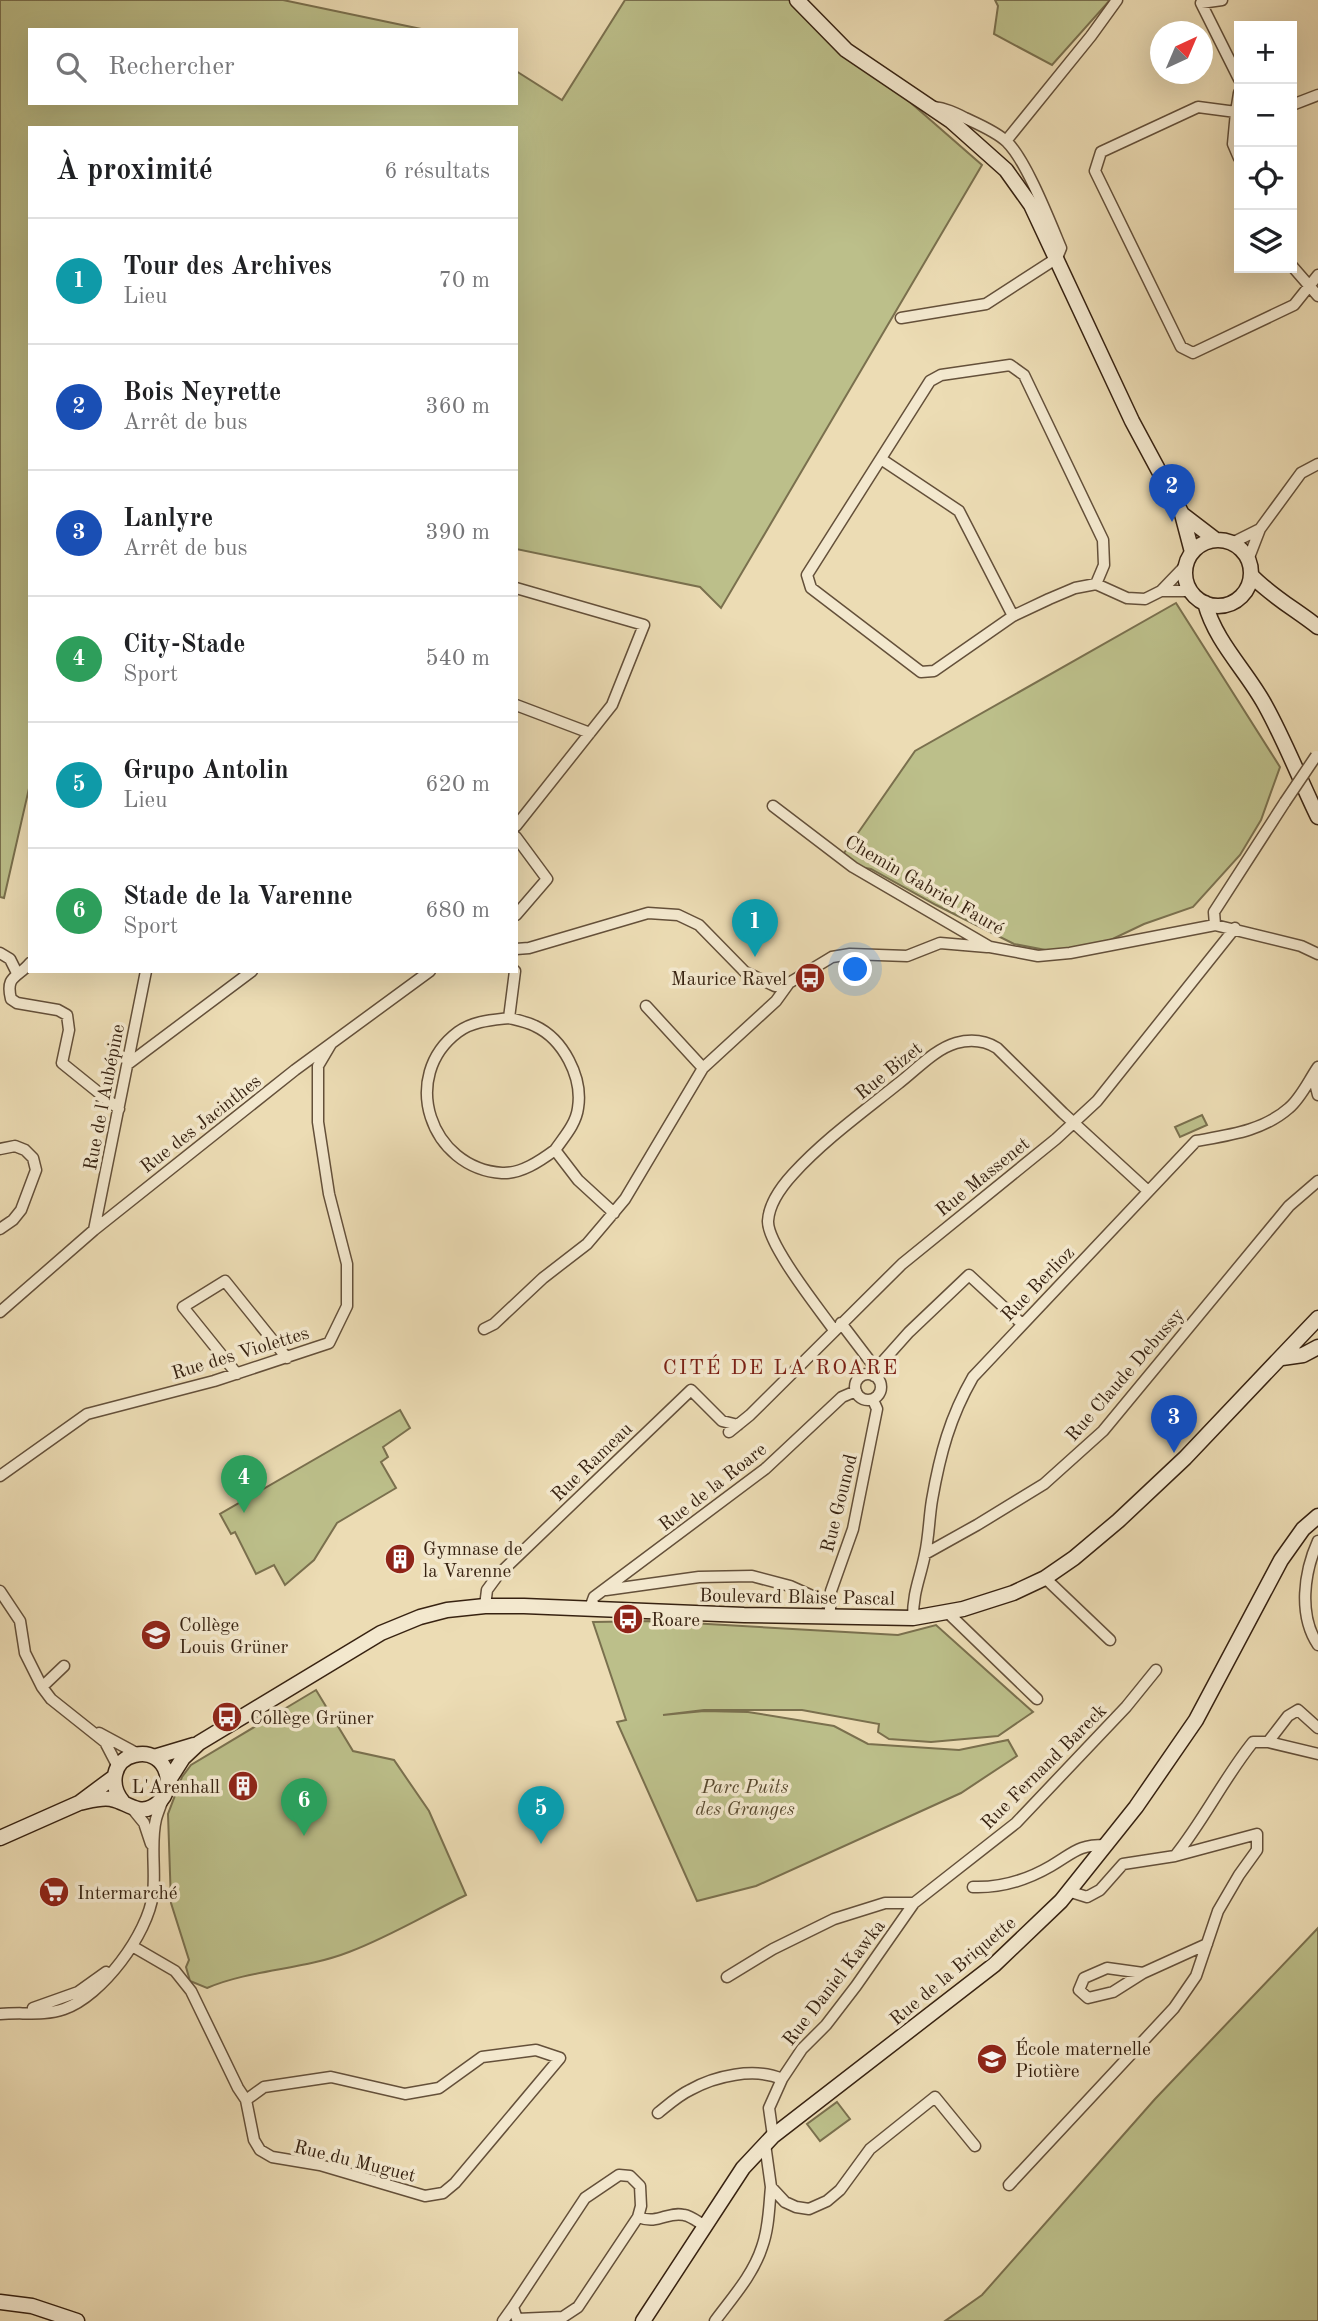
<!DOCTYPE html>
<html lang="fr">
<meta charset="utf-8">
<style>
body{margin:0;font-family:"Old Standard TT",serif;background:#f2f2f2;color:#202124}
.controls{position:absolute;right:21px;top:21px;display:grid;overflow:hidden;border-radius:0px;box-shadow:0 7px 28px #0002}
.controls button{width:63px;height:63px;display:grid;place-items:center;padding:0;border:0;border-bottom:2px solid #e0e0e0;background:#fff;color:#202124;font:35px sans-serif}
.compass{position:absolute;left:1150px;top:21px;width:63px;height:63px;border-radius:50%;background:#fff;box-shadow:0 7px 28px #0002;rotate:44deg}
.you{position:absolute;left:856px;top:970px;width:24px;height:24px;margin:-18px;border:5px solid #fff;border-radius:50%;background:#1a73e8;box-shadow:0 0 0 10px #1a73e833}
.badge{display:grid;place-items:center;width:46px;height:46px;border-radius:50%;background:#8f2418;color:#fff;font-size:23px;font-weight:700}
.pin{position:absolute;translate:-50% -58px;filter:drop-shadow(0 2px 4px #0008)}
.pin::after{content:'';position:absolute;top:37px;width:24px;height:21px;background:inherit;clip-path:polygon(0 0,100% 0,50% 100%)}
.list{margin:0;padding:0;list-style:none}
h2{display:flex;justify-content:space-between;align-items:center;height:91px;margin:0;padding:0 28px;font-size:30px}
h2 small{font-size:23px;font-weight:400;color:#757577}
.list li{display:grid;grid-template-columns:46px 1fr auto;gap:21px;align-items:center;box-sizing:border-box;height:126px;padding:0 28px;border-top:2px solid #e0e0e0}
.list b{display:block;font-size:26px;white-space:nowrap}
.list p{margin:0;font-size:23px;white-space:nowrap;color:#757577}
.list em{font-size:23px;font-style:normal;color:#757577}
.icon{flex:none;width:38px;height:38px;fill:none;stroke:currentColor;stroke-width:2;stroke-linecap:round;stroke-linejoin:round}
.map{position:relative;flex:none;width:1318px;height:2321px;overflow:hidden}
.search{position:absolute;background:#fff;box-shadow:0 7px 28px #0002;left:28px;top:28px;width:490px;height:77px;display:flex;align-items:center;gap:18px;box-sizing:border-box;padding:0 24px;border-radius:0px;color:#757577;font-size:26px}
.panel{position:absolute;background:#fff;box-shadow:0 7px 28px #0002;left:28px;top:126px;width:490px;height:847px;border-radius:0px}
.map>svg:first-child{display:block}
.green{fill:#bcbf8a;stroke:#7a704e;stroke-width:2}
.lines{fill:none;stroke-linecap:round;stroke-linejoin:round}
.street-casing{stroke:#64503a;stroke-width:13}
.secondary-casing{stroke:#372211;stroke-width:17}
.street{stroke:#f3e8ce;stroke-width:10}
.secondary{stroke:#f3e8ce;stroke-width:14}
.street-bridge-casing{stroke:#64503a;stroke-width:13;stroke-linecap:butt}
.street-bridge{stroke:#f3e8ce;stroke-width:10}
.labels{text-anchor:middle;stroke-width:7;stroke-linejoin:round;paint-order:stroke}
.street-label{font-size:19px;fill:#372211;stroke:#f3e8ce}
.poi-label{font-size:19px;fill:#372211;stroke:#f3e8ce;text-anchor:start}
.park-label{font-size:19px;font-style:italic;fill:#58492f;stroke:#f3e8ce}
.neighbourhood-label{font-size:21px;letter-spacing:2px;fill:#7a1f14;stroke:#f3e8ce}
</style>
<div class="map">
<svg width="1318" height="2321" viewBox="0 0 1318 2321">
<rect width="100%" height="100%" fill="#ecdcb4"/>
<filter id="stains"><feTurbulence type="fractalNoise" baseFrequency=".00286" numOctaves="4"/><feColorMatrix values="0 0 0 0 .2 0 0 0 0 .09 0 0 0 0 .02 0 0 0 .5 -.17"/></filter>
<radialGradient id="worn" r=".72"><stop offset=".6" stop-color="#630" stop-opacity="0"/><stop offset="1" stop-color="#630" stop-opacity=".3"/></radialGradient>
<path class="green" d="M0,0H283L426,30H30V103H516V71L562,100L625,0H793L982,165L721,608L700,587L516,549V128H30V784L4,898L0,897Z
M995,0H1110L1052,65L994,34L998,6Z
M1176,603L1280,767L1261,820L1240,855L1193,907L1144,924L1077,956L1014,944L936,905L871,869L843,864L844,853L915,751Z
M1202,1115L1207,1125L1180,1137L1175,1127Z
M400,1410L410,1428L383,1447L388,1457L381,1462L396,1488L337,1523L314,1560L285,1585L274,1565L256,1574L235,1532L231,1534L220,1514Z
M656,1621L898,1635L936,1625L1033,1712L998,1736L931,1742L889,1739L878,1732L879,1724L802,1710H704L663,1715L704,1711L748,1712L834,1726L868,1744L959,1750L1008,1740L1017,1756L961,1793L756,1886L697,1901L617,1722L626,1720L593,1622Z
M316,1690L353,1751L394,1760L429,1811L466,1895C427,1914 389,1937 349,1952C303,1970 252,1969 207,1988L190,1981L186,1967L189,1960L171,1903L168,1814L182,1777L191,1765Z
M1318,1928V2321H945L982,2295L1155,2099Z
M837,2102L850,2119L820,2141L807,2124Z"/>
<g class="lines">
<g class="street-casing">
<path id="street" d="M1222,0L1201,3L1239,79
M1239,93L1236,112L1198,107L1101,152L1095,171L1181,347L1193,353L1294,305L1318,275
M1292,105L1318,95
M1239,112H1236L1233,144L1239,158
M1006,141L1091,36L1117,0
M1292,266L1318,296
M901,318L986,304L1057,258L1061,248C1050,222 1026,160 1007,142C997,132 978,124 965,118C955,113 945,108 934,107
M881,459L959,511L1013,616
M1232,543L1260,529
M1248,560L1260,529L1301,473L1318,464
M1096,584L1104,565L1103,540L1024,375L1010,365L941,375L930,381L807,575L811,588L921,672L934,671L1013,616L1049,599L1075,588L1096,584L1127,598L1145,599L1161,591L1186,565
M516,588L644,625L612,705L516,826
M1161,591H1190
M516,705L590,733
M773,806L853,867L990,947L1038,956L1070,953L1215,925L1301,946L1318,954
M516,837L547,879L516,915
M1215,925L1214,912L1285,802
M516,949L529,948L648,913L678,915L699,925L745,972L775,986L789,983L832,957L850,954L907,956L940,943L987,947
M0,953L10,959L17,973
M30,963C18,978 5,975 11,999L17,1003L58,1010L67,1015L69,1030L62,1063L119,1109
M515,971L509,1018C492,1020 473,1021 458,1032C399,1076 430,1168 502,1173C521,1174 540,1161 555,1150
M646,1006L703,1068
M509,1018C517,1020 527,1022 535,1026C563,1039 583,1077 578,1108C576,1124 564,1137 555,1150L578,1180L614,1213
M128,1064L252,971
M1313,1075L1318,1095
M0,1149L15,1146L25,1150L33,1158L36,1170L21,1210L13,1220L0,1229
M94,1230L146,971
M0,1312L94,1230L295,1070L430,971
M841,1323L876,1369
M484,1329L494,1324L543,1278L587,1244L604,1224L625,1199L703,1068L776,1001L789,983
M834,1330C819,1309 767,1244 768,1221C769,1204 782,1186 793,1174C824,1140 863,1112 899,1083C916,1070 935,1049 956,1043C971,1039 984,1040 997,1048L1063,1113L1148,1191
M237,1374L183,1307L225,1281L287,1358
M855 1387a13 13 0 1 1 26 0a13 13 0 1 1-26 0Z
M874,1376L876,1369L909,1332L969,1275L1022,1324
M729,1432L750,1415L902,1264L1056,1139L1097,1101L1235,928
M0,1476L87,1414L214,1381L329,1343L347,1306V1264L329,1194L318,1122V1066L331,1044
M1318,1541C1304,1572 1298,1615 1318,1645
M925,1554L977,1525L1044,1484L1103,1431L1289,1206L1318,1181
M1045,1578L1110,1640
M606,1590L699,1577L752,1576L790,1586L830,1604
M0,1591L20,1621L25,1653L42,1687L51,1699L105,1742L118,1767
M485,1606L487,1590L498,1575L691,1390L722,1421L738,1425
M590,1608L594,1597L765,1469L842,1397L856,1391
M830,1609L831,1591L853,1529L877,1409L873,1400
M946,1611L1037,1699
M913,1618C913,1591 920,1579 925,1554C929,1536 929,1518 932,1500C940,1454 950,1417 973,1377L1196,1141C1229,1135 1263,1131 1289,1108C1301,1098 1309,1080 1318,1067
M42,1687L64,1666
M99,1733L138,1754
M1268,1742L1288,1716L1298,1710L1318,1728
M131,1807L144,1823L151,1844
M1175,1856C1204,1820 1224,1778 1253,1742H1268L1318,1754
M973,1887C1000,1888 1027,1880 1051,1866C1075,1852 1077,1845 1106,1845
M914,1903L1016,1823L1126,1707L1156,1670
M132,1946L175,1971L191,1991L238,2088L246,2100L254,2140L260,2150L272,2157L320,2165L425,2196L443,2193L455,2183L560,2058L536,2050L482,2057L439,2088L405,2094L331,2077L264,2087L246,2100
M1143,1973L1107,1968L1084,1978L1079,1990L1088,1998L1113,1992L1143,1973L1207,1944
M727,1977L773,1949L834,1919L885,1903H914L856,1986L826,2025L802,2049L782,2079
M33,2008L78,1992L106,1972
M0,2014C21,2012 44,2016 64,2009C102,1996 148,1934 153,1894C156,1870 150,1843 156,1819C158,1812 161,1805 163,1799
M658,2113C668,2105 679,2095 690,2090C715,2076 754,2067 782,2079L769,2108L773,2136
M765,2144L771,2187L785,2202L796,2207L809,2209L827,2201L840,2190L870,2149L935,2097L975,2146
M1009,2185L1174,2008L1196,1976L1218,1911L1239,1875L1257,1850V1834L1175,1856L1123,1864L1100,1890L1087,1897L1068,1891
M638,2217L641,2206L640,2186L630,2176L619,2175L585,2198L513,2307L517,2319L563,2317L578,2307L638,2217C659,2225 667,2211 684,2215C691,2216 698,2222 705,2226
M503,2321L513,2307
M715,2321C732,2298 753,2275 762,2247C769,2228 769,2207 771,2187"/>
</g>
<g class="secondary-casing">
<path id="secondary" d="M797,0L846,50L951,121L1006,170L1031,205L1132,421L1182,514L1192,552
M1182,514L1216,540
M1185 573a33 33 0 1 1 66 0a33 33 0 1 1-66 0Z
M1251,575C1271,596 1295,609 1318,627
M1205,603C1216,643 1246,670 1265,705C1285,741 1300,780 1318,817
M1282,1358L1303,1355L1318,1347
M154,1757L194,1745
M169,1780L183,1758L199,1743L381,1633L420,1617L447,1610L485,1606H524L744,1615L913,1618L963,1609L1013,1593L1045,1578L1074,1558L1118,1521L1185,1458L1318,1318
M79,1803C89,1801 101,1797 111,1799C125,1801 137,1815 152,1807C181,1792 167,1747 135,1755C112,1760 109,1786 123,1802
M0,1838L79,1803L114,1777
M0,2302L32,2306L77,2321
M643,2321L743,2168L773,2136L994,1965L1061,1901L1136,1807L1196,1720L1281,1560L1303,1529L1318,1516"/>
</g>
<use href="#street" class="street"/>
<use href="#secondary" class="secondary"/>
<g class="street-bridge-casing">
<path id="street-bridge" d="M1285,802L1316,756"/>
</g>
<use href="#street-bridge" class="street-bridge"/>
</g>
<defs>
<g id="bus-disc" transform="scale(1.575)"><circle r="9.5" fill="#8f2418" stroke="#f3e8ce"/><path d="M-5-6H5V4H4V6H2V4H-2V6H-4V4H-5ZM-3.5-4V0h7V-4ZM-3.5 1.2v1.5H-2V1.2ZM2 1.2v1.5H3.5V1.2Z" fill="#fff"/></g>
<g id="building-disc" transform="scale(1.575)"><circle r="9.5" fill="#8f2418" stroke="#f3e8ce"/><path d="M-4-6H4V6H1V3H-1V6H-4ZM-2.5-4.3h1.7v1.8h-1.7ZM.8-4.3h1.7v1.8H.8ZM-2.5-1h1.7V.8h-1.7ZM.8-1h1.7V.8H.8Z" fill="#fff"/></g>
<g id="school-disc" transform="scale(1.575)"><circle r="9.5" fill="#8f2418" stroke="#f3e8ce"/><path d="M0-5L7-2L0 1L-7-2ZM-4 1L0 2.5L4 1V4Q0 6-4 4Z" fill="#fff"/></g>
<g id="supermarket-disc" transform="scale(1.575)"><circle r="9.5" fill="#8f2418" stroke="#f3e8ce"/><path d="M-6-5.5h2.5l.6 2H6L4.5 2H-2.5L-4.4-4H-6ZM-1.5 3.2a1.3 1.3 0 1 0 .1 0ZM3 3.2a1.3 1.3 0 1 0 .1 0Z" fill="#fff"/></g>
</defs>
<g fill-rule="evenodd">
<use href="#bus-disc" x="810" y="978"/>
<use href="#building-disc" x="400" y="1559"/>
<use href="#bus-disc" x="628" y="1619"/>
<use href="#school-disc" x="156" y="1635"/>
<use href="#bus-disc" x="227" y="1717"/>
<use href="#building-disc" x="243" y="1786"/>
<use href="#supermarket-disc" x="54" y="1892"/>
<use href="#school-disc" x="992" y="2059"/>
</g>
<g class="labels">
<g class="street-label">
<text transform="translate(925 884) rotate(30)" y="7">Chemin Gabriel Fauré</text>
<text transform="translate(888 1070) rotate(-39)" y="7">Rue Bizet</text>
<text transform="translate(103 1097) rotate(-79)" y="7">Rue de l'Aubépine</text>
<text transform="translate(200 1123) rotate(-38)" y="7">Rue des Jacinthes</text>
<text transform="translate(982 1176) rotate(-39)" y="7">Rue Massenet</text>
<text transform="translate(1037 1283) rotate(-46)" y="7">Rue Berlioz</text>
<text transform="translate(240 1352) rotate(-17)" y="7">Rue des Violettes</text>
<text transform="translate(1124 1374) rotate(-49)" y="7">Rue Claude Debussy</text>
<text transform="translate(591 1461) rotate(-44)" y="7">Rue Rameau</text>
<text transform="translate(712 1486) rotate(-38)" y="7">Rue de la Roare</text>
<text transform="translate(838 1503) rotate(-76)" y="7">Rue Gounod</text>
<text transform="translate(797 1596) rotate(1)" y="7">Boulevard Blaise Pascal</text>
<text transform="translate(1043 1766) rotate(-45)" y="7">Rue Fernand Bareck</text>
<text transform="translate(952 1970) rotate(-40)" y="7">Rue de la Briquette</text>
<text transform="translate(833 1982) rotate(-52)" y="7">Rue Daniel Kawka</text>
<text transform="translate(355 2160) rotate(14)" y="7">Rue du Muguet</text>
</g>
<g class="poi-label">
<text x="787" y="985" text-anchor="end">Maurice Ravel</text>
<text x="423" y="1555">Gymnase de<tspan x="423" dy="22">la Varenne</tspan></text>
<text x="651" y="1626">Roare</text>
<text x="179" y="1631">Collège<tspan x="179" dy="22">Louis Grüner</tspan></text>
<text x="250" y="1724">Collège Grüner</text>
<text x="220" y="1793" text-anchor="end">L'Arenhall</text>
<text x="77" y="1899">Intermarché</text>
<text x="1015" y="2055">École maternelle<tspan x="1015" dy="22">Piotière</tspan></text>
</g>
<g class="park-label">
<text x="745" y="1793">Parc Puits<tspan x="745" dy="22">des Granges</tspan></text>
</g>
<g class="neighbourhood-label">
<text x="781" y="1374">CITÉ DE LA ROARE</text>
</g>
</g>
<rect width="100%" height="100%" filter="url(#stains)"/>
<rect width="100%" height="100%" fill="url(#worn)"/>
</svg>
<div class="controls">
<button>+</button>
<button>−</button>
<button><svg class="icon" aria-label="locate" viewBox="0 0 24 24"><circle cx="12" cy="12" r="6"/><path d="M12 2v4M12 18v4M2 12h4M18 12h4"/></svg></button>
<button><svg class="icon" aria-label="layers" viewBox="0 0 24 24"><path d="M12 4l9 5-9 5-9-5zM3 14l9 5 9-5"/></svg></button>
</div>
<svg class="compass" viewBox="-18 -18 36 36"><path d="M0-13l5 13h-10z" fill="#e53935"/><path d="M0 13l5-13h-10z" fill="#757577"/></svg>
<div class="you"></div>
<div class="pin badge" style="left:755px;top:957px;background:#0f9aa8">1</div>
<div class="pin badge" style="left:1172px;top:522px;background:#1a4fb4">2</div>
<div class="pin badge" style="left:1174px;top:1453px;background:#1a4fb4">3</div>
<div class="pin badge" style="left:244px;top:1513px;background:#2e9e5b">4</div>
<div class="pin badge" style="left:541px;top:1844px;background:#0f9aa8">5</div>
<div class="pin badge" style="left:304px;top:1836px;background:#2e9e5b">6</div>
<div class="search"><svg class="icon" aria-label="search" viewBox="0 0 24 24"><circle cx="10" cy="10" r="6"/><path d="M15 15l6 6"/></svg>Rechercher</div>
<section class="panel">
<h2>À proximité<small>6 résultats</small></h2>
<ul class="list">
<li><span class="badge" style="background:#0f9aa8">1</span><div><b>Tour des Archives</b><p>Lieu</p></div><em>70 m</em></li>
<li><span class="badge" style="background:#1a4fb4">2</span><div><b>Bois Neyrette</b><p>Arrêt de bus</p></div><em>360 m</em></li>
<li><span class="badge" style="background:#1a4fb4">3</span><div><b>Lanlyre</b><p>Arrêt de bus</p></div><em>390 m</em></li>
<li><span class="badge" style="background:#2e9e5b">4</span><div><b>City-Stade</b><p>Sport</p></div><em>540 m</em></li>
<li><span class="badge" style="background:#0f9aa8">5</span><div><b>Grupo Antolin</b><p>Lieu</p></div><em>620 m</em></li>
<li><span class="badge" style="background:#2e9e5b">6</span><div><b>Stade de la Varenne</b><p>Sport</p></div><em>680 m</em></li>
</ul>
</section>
</div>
